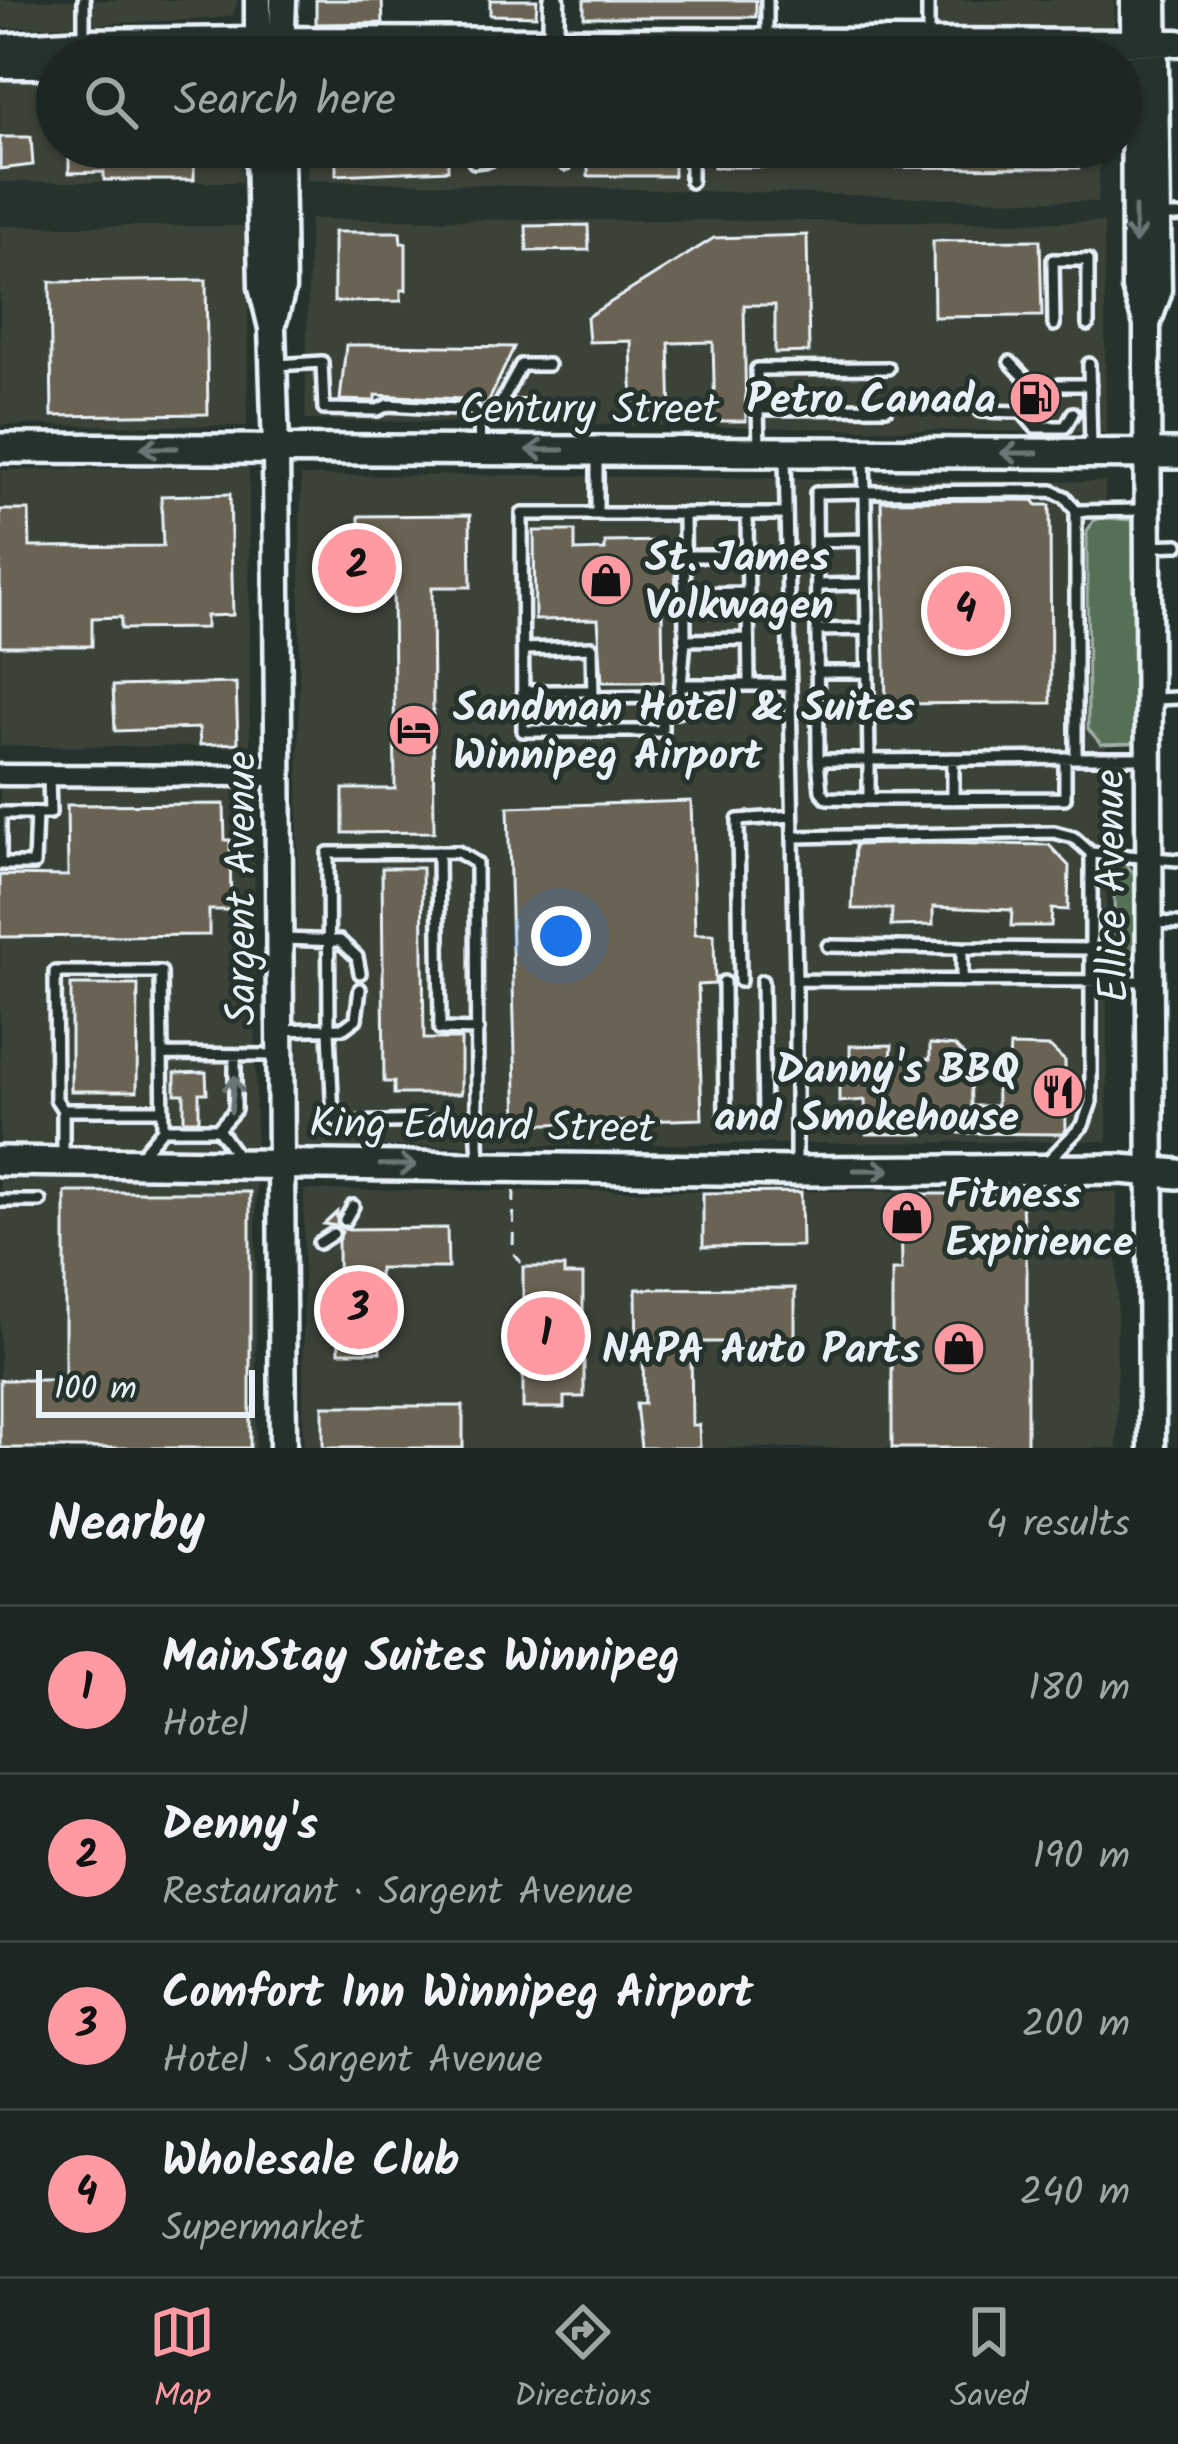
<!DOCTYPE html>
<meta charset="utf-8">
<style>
body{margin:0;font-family:Kalam,sans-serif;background:#252e2a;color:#f1f3f6}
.scale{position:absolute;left:36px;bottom:30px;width:219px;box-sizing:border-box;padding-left:12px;border:6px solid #e8f1f8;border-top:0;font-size:33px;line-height:42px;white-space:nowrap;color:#e8f1f8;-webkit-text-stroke:9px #26332d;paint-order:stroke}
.you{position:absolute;left:561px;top:936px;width:42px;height:42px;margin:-30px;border:9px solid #fff;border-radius:50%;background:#1a73e8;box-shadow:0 0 0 18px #1a73e833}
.badge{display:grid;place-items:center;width:78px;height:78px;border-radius:50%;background:#ff9aa2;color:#111;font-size:39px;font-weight:700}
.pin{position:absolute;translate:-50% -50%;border:6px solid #fff;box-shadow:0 3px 12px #0006}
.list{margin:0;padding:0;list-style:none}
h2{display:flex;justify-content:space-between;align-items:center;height:156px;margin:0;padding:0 48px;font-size:51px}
h2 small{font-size:39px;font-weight:400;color:#a0a5a5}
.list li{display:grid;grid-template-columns:78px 1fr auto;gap:36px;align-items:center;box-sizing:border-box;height:168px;padding:0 48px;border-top:3px solid #3a4340}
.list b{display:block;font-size:45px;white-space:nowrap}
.list p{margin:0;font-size:39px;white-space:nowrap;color:#a0a5a5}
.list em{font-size:39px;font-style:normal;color:#a0a5a5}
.icon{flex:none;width:66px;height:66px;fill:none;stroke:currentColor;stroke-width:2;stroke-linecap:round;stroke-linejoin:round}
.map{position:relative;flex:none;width:1178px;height:1448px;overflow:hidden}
.search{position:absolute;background:#1c2622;box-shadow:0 3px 9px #0004;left:36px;right:36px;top:36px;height:132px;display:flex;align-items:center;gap:30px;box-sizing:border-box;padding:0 42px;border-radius:66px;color:#a0a5a5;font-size:45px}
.sheet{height:828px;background:#1c2622}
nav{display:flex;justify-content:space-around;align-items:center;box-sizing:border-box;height:168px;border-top:3px solid #3a4340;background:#1c2622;font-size:33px;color:#a0a5a5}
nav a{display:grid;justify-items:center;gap:6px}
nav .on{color:#ff9aa2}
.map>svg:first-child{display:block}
.built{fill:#3a4238}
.green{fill:#567055;stroke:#9fb0a6;stroke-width:3}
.building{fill:#6a6452;stroke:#e8f1f8;stroke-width:3}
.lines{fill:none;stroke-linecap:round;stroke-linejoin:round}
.lane-casing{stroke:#e8f1f8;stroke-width:18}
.street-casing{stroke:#e8f1f8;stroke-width:27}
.secondary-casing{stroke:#e8f1f8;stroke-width:33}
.primary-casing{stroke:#e8f1f8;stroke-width:36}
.path{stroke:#e8f1f8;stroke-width:3;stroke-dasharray:12 9;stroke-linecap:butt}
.lane{stroke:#26332d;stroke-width:9}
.street{stroke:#26332d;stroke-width:18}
.secondary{stroke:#26332d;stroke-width:24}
.primary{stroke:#26332d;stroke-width:27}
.oneway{stroke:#6a7674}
.labels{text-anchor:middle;stroke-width:10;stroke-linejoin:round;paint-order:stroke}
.poi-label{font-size:42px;font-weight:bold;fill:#e8f1f8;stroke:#26332d;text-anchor:end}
.street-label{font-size:42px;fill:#e8f1f8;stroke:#26332d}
</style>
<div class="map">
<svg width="1178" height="1448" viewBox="0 0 1178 1448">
<rect width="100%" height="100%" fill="#26332d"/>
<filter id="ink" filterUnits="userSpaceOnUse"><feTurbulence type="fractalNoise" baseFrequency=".00833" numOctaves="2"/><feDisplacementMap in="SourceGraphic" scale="24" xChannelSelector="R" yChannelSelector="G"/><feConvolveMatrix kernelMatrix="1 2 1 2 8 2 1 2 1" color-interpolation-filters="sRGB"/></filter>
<g filter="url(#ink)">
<path class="built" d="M0,0H238L233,15L209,19L0,28Z
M932,0H1114V31L932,32Z
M0,80H57V147H241L242,182H0Z
M307,147H1100L1098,202L307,180Z
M310,219L1104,222L1106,433L305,420Z
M0,226H249L247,426L0,425Z
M249,467L250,747L0,746V470Z
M497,475L1105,482L1107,1141L295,1147L301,476Z
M254,785L256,1149L0,1144V787Z
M256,1177V1448H0V1180Z
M304,1190L1117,1192V1448H303Z"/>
<path class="green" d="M1101,518L1135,520L1136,737L1131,743L1101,744L1088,729L1087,532L1093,521Z
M1113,862L1125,863L1135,875L1136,956L1129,969L1116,971Z"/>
<path class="building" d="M316,0H382L383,23L316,24Z
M490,0H537L536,16L490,15Z
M584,0H756V17H584Z
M0,137H31L33,165L0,169Z
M69,147H194V180H104V172L69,173Z
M336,147H465L448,160V170L336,175Z
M588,147H674V176H588Z
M714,147H1079V168L714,167Z
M588,225L589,250L527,251L526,226Z
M334,232H400L401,243H406V290H401V301L334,302Z
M807,235L809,352L775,353V305H744L746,421H715L713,342L669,343L671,419L633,421L631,341L589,342L587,317L714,238Z
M1040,240L1042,316L934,317L933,241Z
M206,280L208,414L52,416L50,282Z
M346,345H375L514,347L488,403L480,404L463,399L375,395V401L340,400Z
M230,494L233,615L206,616V628L121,629V617L92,618V646H0V510H29L30,547L163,546L161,496Z
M1033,500L1037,505H1050L1051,703L886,704L881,501Z
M470,515L471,587H432L434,832L343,833V789H395L393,587L344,588V549H359V516Z
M534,531H575V551L605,550V542L675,541L676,608L662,609L663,682H602L598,619L535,620Z
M236,683L238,743L200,745L199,728L115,731L113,686Z
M691,801L695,934H714L715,984L698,985L702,1119L517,1125L508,807Z
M224,804L225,840H230L231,910H209V935L0,937V875L68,876L67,805Z
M927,843L1049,845L1069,866L1068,910L1052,909L1051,926H1011L1012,910L933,907V925L891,926L892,909H852L855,845Z
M382,868H422L424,1039H461V1094H394V1082H384Z
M71,985H138L137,1091H71Z
M930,1044L955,1046L970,1061L971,1106H997L996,1061L1009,1062L1010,1046L1050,1047L1065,1061L1066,1130L1061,1134L959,1133L944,1120L922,1122L923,1134H866L865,1100L839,1102V1060L850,1059V1046L892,1045L891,1060L930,1059Z
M206,1072L207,1093H199V1120H184V1094H175V1073Z
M65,1192H250V1448H0V1380H65Z
M801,1192L802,1246L703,1247V1193Z
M901,1194H1021L1027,1270V1448H892V1270H902Z
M337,1212V1223L344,1229L447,1228L448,1268H379L380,1352H339L338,1241L342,1232L336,1226L324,1224Z
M523,1267H564V1275H583V1311H570L569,1361H584V1397H564V1408H523Z
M795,1288V1360L762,1361V1351H746L745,1342H691L692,1425H699L700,1448H641L636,1404H644L643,1354H637L636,1289Z
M323,1406H463V1448H323Z"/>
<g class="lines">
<g class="lane-casing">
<path id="lane" d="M84,0V42
M767,0V57
M928,0V42
M474,147V162L490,160L500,147
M565,164L566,147
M691,182V147
M1158,216H1178
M1054,325L1053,260H1088V325
M1010,362L1032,385H1045
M1089,364L1091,448
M278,365L322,362L324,409L378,410L388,405L473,410L479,418L480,449
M1059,385H1090
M499,407L521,365H548
M758,409L887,408
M980,411L1022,412L1035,427H1065L1073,413
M1022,412H1045
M479,418L499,407H552
M759,446L757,369L888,368
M597,456V514H786
M785,457L796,980
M864,458L865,492L1052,491L1065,497L1076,511
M1143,510L1076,511V758H1147
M597,514H522L523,731H662V712H677L681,685
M747,515L749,685
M684,516L685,640L681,685H790
M817,541L865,540
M1148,546L1178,545
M684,556H747
M817,585L866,584
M685,594L748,593
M817,630L867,629
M685,640L748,639
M523,649L592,647L593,698
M817,672H867
M523,691H592
M1153,699L1178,698
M818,713L868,712
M592,731L593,698L660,697L662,712
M818,760H869V799L1065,798V758
M869,799L827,798L821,791L818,760L816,493L865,492L869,760L1076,758
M953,799V759
M0,813H50L49,775
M0,813V864
M793,837L1054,832L1073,837L1091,853
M438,852L440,1029L478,1030
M0,864H34L36,813
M1150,922L1178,923
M284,939L340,941L357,957L360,973
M828,946L962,948
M740,981L738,820L792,816
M962,981V948L1091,949
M724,982L725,1122L764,1121L762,981
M281,1030L344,1028L356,1019L360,989
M63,1110L56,1099L55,972H161L162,1054
M477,1120L476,863L458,852L328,853L329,1030L333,1118L340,1123L477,1120L479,1160
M163,1129L162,1054L280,1055
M218,1129L235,1110V1055
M63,1156V1110H163
M139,1157L163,1129H218L238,1157
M1046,1163L1083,1125L1091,1102V853L1178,860
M796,1167V980L1150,981
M0,1201H40
M345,1220L353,1206
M319,1243L333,1234"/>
</g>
<g class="street-casing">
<path id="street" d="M553,57L554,0
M0,775L278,776"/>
</g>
<g class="secondary-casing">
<path id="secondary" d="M258,0V52
M1134,0L1135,288L1147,324
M0,47L84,42L258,40L1178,43
M281,52L283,0
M0,65H57
M259,147L262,287L272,328L276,448L283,1448
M274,319L282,289L280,147
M1152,1448L1147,366V324L1158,293L1154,0"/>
</g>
<g class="primary-casing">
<path id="primary" d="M0,448L1178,454
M0,1161L796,1171L1121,1169L1178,1174"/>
</g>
<path class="path" d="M514,1191L513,1253L520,1261V1272"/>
<use href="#lane" class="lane"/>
<use href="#street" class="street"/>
<use href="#secondary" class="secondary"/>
<use href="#primary" class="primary"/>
</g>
<defs><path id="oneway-shaft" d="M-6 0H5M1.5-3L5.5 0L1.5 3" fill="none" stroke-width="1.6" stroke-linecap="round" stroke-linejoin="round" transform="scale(3)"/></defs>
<g class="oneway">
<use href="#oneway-shaft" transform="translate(1135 225) rotate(90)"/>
<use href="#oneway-shaft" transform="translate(159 448) rotate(-180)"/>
<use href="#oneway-shaft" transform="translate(545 450) rotate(-180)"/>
<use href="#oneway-shaft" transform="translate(1019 453) rotate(-180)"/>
<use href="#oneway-shaft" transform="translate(233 1094) rotate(-84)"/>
<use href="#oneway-shaft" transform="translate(398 1165) rotate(1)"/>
<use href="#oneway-shaft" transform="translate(872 1170)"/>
</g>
</g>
<defs>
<g id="fuel-disc" transform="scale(2.7)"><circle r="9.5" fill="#ff9aa2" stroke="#26332d"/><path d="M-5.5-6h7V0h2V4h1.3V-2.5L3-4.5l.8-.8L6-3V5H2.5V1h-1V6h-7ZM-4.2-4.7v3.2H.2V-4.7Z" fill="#111"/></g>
<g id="shop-disc" transform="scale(2.7)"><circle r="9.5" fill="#ff9aa2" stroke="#26332d"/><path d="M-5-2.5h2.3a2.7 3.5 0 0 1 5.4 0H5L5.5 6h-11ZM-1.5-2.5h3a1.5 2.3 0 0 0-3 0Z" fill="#111"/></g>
<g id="hotel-disc" transform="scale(2.7)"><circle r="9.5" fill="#ff9aa2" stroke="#26332d"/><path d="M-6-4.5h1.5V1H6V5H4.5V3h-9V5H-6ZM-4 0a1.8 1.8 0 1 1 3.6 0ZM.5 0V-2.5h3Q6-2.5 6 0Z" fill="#111"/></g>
<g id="restaurant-disc" transform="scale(2.7)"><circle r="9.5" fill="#ff9aa2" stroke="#26332d"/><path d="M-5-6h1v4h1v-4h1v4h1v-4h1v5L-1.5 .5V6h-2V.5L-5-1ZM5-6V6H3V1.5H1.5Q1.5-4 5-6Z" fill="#111"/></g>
</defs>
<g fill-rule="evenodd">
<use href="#fuel-disc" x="1035" y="398"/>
<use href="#shop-disc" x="606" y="580"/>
<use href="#hotel-disc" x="414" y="730"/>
<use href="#restaurant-disc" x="1058" y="1092"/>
<use href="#shop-disc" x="907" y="1217"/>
<use href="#shop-disc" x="959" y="1348"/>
</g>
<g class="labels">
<g class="poi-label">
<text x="996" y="413">Petro Canada</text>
<text x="645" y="571" text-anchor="start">St. James<tspan x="645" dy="48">Volkwagen</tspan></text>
<text x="453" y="721" text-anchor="start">Sandman Hotel &amp; Suites<tspan x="453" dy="48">Winnipeg Airport</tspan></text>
<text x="1019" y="1083">Danny's BBQ<tspan x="1019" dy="48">and Smokehouse</tspan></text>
<text x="946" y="1208" text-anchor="start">Fitness<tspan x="946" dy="48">Expirience</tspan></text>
<text x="920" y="1363">NAPA Auto Parts</text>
</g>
<g class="street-label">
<text x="589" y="423">Century Street</text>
<text transform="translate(1110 886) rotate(-91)" y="15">Ellice Avenue</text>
<text transform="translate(240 888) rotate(-90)" y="15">Sargent Avenue</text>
<text transform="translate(482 1124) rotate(1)" y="15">King Edward Street</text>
</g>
</g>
</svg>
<div class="scale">100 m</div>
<div class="you"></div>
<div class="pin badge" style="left:546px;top:1336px">1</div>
<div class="pin badge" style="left:357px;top:568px">2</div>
<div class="pin badge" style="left:359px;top:1310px">3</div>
<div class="pin badge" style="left:966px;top:611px">4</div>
<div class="search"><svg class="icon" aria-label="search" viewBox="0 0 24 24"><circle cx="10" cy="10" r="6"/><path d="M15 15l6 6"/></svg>Search here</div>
</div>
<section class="sheet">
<h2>Nearby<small>4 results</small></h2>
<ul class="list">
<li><span class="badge">1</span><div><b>MainStay Suites Winnipeg</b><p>Hotel</p></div><em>180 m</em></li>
<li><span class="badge">2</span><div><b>Denny's</b><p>Restaurant · Sargent Avenue</p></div><em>190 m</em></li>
<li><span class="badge">3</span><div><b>Comfort Inn Winnipeg Airport</b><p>Hotel · Sargent Avenue</p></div><em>200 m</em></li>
<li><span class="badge">4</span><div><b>Wholesale Club</b><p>Supermarket</p></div><em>240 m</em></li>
</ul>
</section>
<nav>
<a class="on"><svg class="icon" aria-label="map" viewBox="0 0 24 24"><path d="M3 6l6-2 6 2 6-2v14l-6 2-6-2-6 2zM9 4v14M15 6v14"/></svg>Map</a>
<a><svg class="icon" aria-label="directions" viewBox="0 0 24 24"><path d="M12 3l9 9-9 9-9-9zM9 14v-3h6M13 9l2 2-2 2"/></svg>Directions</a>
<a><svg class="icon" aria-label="saved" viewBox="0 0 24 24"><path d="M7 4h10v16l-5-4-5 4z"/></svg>Saved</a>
</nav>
